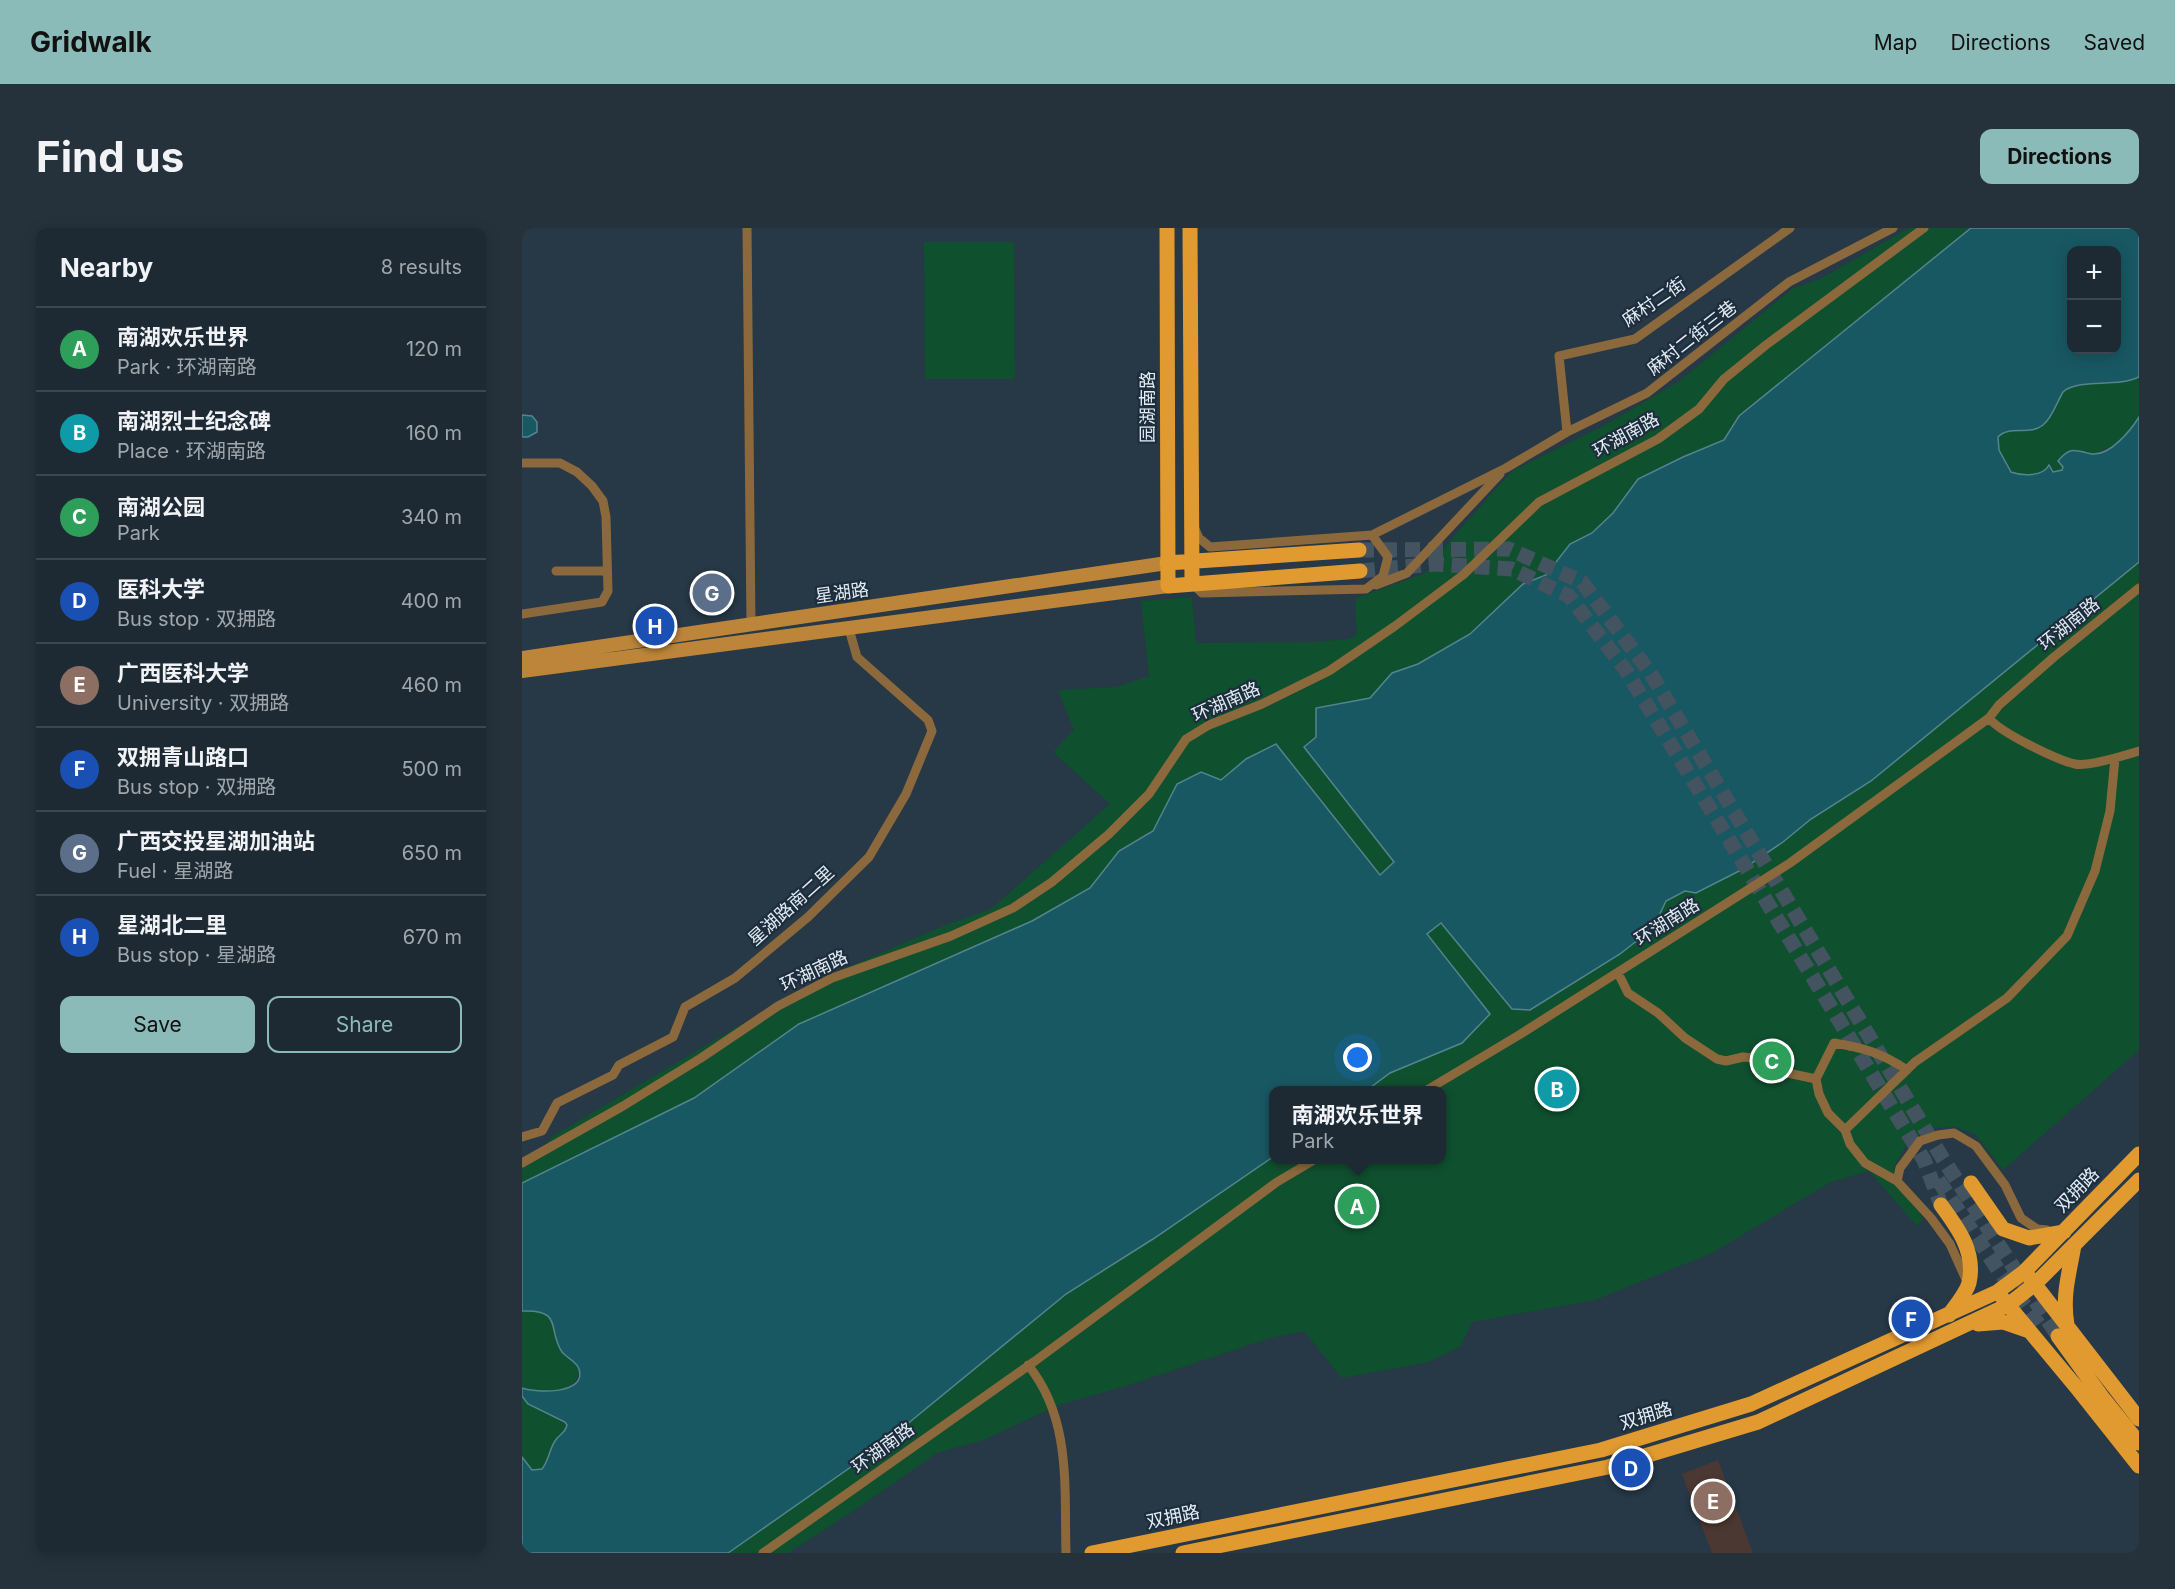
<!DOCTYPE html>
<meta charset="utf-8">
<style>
body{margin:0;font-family:Inter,"Noto Sans SC",sans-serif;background:#25323c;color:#f1f3f6}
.controls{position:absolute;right:18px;top:18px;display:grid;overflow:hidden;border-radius:12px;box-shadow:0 3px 15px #0003}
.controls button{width:54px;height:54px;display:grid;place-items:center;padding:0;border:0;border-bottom:2px solid #3b464f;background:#1d2a34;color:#f1f3f6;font:30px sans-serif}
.you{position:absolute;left:836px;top:830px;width:21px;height:21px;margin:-15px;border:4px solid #fff;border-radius:50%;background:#1a73e8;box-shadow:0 0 0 9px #1a73e833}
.badge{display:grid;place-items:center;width:39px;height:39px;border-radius:50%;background:#8bbbb9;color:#fff;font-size:20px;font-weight:700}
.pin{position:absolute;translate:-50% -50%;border:3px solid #fff;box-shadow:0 2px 6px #0006}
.popup{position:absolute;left:747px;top:858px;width:177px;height:78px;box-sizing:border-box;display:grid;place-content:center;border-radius:12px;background:#1d2a34;filter:drop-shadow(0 2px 4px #0005);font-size:20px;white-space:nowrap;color:#a0a7ac}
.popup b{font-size:22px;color:#f1f3f6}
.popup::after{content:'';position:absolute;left:50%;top:100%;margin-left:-12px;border:12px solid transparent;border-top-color:#1d2a34}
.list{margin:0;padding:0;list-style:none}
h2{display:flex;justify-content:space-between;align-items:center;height:78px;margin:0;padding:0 24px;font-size:26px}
h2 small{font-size:20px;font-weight:400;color:#a0a7ac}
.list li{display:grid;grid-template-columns:39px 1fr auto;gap:18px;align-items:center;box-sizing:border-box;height:84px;padding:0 24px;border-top:2px solid #3b464f}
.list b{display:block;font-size:22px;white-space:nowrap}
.list p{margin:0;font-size:20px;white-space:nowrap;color:#a0a7ac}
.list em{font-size:20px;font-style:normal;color:#a0a7ac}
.actions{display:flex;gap:12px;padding:18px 24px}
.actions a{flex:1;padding:14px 0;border:2px solid #8bbbb9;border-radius:12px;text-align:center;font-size:21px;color:#8bbbb9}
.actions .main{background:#8bbbb9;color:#111}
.map{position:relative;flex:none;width:1617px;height:1325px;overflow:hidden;border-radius:12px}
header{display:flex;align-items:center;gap:36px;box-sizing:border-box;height:84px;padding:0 30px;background:#8bbbb9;color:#111}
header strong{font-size:28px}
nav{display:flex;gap:33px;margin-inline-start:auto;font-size:21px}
.intro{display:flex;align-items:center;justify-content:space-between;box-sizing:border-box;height:144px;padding:0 36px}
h1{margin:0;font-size:42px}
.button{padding:15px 27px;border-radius:12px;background:#8bbbb9;color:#111;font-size:21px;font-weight:700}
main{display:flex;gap:36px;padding:0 36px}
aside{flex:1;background:#1d2a34;border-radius:12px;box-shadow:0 3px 15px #0003}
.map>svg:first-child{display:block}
.education{fill:#4c3832}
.green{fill:#0f502f}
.water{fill:#185863;stroke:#55848f;stroke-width:1.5;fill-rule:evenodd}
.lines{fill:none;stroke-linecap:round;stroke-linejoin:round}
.primary-tunnel{stroke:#435360;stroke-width:15;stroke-dasharray:15 8;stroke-linecap:butt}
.minor{stroke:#8c693d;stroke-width:9}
.secondary{stroke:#bc8539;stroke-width:14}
.primary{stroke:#e19a30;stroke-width:15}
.labels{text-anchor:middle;stroke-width:4.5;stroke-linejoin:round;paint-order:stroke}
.street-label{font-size:18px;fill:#e2ecf5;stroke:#1d2d3b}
</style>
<header>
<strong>Gridwalk</strong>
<nav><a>Map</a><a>Directions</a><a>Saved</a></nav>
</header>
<div class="intro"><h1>Find us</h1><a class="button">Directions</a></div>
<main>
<aside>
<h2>Nearby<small>8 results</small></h2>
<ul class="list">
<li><span class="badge" style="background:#2e9e5b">A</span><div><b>南湖欢乐世界</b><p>Park · 环湖南路</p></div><em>120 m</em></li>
<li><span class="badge" style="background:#0f9aa8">B</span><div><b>南湖烈士纪念碑</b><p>Place · 环湖南路</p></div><em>160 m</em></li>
<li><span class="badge" style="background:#2e9e5b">C</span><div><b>南湖公园</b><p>Park</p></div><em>340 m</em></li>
<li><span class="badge" style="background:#1a4fb4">D</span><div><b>医科大学</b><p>Bus stop · 双拥路</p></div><em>400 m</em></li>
<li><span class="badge" style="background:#8d6e63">E</span><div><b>广西医科大学</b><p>University · 双拥路</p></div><em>460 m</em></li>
<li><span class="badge" style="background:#1a4fb4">F</span><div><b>双拥青山路口</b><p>Bus stop · 双拥路</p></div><em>500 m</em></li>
<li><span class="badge" style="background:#5c6f8a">G</span><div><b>广西交投星湖加油站</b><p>Fuel · 星湖路</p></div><em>650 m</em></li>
<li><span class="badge" style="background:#1a4fb4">H</span><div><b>星湖北二里</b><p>Bus stop · 星湖路</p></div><em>670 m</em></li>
</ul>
<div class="actions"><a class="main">Save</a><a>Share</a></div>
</aside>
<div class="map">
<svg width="1617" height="1325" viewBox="0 0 1617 1325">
<rect width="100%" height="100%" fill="#273846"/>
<path class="education" d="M1196,1232L1231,1325H1190L1160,1246Z"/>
<path class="green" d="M1387,0H1449L1217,188L1203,212L1161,229L1116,251L1091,285L1070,305L1048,316L1024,347L1001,356L948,406L896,436L870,445L848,470L794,480V509L782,519L873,635L858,647L754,516L724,531L699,552L655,556L631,603L597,623L568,660L510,693L277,796L172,870L0,955V932L17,923L31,908L254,776L315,744L421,698L469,681L588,576L531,524L552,502L536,462L594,459L627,448L619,373L670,369L674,415L793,414L827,411L835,406L833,376L835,370L903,345L932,308L990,243L1079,199L1156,154L1270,61L1298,51Z
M402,14H492L493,151H403Z
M1617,149C1617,161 1617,176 1617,188C1613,205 1586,222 1570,226L1565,223L1541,239L1540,242L1531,244L1526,238L1522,244C1491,251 1484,244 1475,215L1478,206L1528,189C1531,181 1535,170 1541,163C1550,153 1599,158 1617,149Z
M1617,334V822L1481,942L1453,906L1433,899L1412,900L1388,911L1372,939L1401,991L1395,998L1347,943L1309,954L1190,1025L1073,1072L950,1094L939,1118L907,1134L820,1150L782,1103L748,1110L607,1157L537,1177L461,1212L415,1225L336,1280L266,1325H206L356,1220L544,1066L631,1011L751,929V932H919V862H845L868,845L940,815L905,706L920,695L989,781L1098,726L1121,708L1135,692L1144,673L1261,614L1289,591L1349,553Z
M0,1083C40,1081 26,1099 40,1123C44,1130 52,1133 57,1140C59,1167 18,1166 0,1160Z
M0,1168L6,1176L43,1194L45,1197C43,1206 37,1206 33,1213C25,1224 29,1243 10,1242L0,1229Z"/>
<path class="water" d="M1449,0H1617V149C1596,160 1556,150 1541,164C1535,174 1530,190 1521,197C1508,208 1487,197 1476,209L1477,222L1489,244C1500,248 1521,249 1527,237L1531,244L1540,242L1541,239L1536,233C1549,217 1554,223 1570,226C1588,228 1609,202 1617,189V334L1349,553L1289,591L1261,614L1221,641L1174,665L1163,663L1144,673L1135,692L1121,708L1098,726L1008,782L990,781L919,695L905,706L968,786L940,815L868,845L845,862H751V929L631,1011L544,1066L356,1220L209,1323L206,1325H0V1229L10,1242L20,1241C27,1232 27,1222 33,1213C37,1206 43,1206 45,1197L43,1194L6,1176L0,1168V1160C14,1165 65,1167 57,1141C55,1134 45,1130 40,1124C25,1102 42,1081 0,1083V955L172,870L277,796L510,693L568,660L597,623L631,603L655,556L679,544L699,552L724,531L754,516L858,647L872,634L782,519L794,509V480L848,470L870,445L896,436L948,406L1001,356L1024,347L1048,316L1070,305L1091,285L1116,251L1161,229L1202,212L1217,188ZM1550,22H1594V122H1550Z
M0,187L10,188L15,194V204L6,209H0Z"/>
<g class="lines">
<path class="primary-tunnel" d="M837,322L987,321L1060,354L1129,446L1421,931L1536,1108
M838,343L914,336L990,341L1047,368L1103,441L1402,932L1419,977
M1416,952L1477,1043L1521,1102"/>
<path class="minor" d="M225,0L229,396
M1045,204L1037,128L1113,111L1268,0
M0,235H38L55,244L70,258L81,273L84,289L86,363L80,374L0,386
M850,307L984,240L1045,204L1125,165L1267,54L1371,0
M34,343H85
M670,355L680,365L844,361L861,348L866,329L850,307L688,319L677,310L673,301
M854,357L885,345L978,246
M1467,490C1477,504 1535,532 1553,536C1566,539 1604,527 1617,523
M1096,745L1106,765L1136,785L1163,810L1195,831L1204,833L1221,829L1241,831L1261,844L1294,851L1297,866L1306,885L1323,902L1328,916L1343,935L1375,953
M1294,851L1312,815C1342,820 1360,825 1385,842
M905,862L997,807L1268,635L1467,490L1477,477L1532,429L1617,360
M1323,902L1393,834L1485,770L1545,708L1573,643L1588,583L1593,530
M0,909L20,903L35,875L91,847L97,837L151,809L163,779L213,750L286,689L347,629L384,566L410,503L406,492L335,429L327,401
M0,935L101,878L179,830L256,778L310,750L429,708L491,680L530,654L587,606L627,566L664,511L687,497L740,476L807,443L873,398L941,347L1017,274L1136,211L1177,181L1202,151L1244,117L1402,0
M1446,1056L1428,1016L1409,990L1375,953L1378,940L1398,913L1416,907L1432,905L1454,918L1483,957L1499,990L1515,1001L1525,1002
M506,1137C550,1191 542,1261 544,1325
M241,1325L513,1133L755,954L792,932"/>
<path class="secondary" d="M0,430L645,335
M0,443L646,358"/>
<path class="primary" d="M645,0L646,358L838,343
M668,0L670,355
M645,335L837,322
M1449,955L1481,1001L1507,1010L1542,1004
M1419,977C1436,1000 1454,1024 1447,1055C1444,1066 1433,1078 1427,1087
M1508,1050L1617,1191
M1481,1071L1555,1160L1617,1238
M1456,1096L1481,1094L1507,1103
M1545,1097C1540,1067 1547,1047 1552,1017
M1536,1108L1580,1169L1617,1215
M570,1325L1079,1222L1229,1176L1475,1064L1502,1044L1617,926
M661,1325L1086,1239L1236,1194L1486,1077L1513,1056L1617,952"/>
</g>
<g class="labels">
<g class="street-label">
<text transform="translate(1132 74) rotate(-34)" y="6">麻村二街</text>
<text transform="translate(1170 110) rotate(-38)" y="6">麻村二街三巷</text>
<text transform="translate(626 179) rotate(-90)" y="6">园湖南路</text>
<text transform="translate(1104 207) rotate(-29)" y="6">环湖南路</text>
<text transform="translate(320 365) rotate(-8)" y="6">星湖路</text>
<text transform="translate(1547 396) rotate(-39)" y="6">环湖南路</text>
<text transform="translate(704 474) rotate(-24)" y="6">环湖南路</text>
<text transform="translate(269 678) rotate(-42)" y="6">星湖路南二里</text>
<text transform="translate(1145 694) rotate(-32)" y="6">环湖南路</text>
<text transform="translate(292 743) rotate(-25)" y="6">环湖南路</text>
<text transform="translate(1555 962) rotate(-46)" y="6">双拥路</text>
<text transform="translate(1124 1188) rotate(-17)" y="6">双拥路</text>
<text transform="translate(361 1220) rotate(-36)" y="6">环湖南路</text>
<text transform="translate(651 1289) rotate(-12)" y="6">双拥路</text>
</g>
</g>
</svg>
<div class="controls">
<button>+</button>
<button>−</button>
</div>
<div class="you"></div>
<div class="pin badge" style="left:835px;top:978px;background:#2e9e5b">A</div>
<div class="popup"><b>南湖欢乐世界</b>Park</div>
<div class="pin badge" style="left:1035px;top:861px;background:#0f9aa8">B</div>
<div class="pin badge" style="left:1250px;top:833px;background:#2e9e5b">C</div>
<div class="pin badge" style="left:1109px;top:1240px;background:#1a4fb4">D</div>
<div class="pin badge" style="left:1191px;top:1273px;background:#8d6e63">E</div>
<div class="pin badge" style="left:1389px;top:1091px;background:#1a4fb4">F</div>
<div class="pin badge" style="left:190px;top:365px;background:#5c6f8a">G</div>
<div class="pin badge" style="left:133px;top:398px;background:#1a4fb4">H</div>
</div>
</main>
